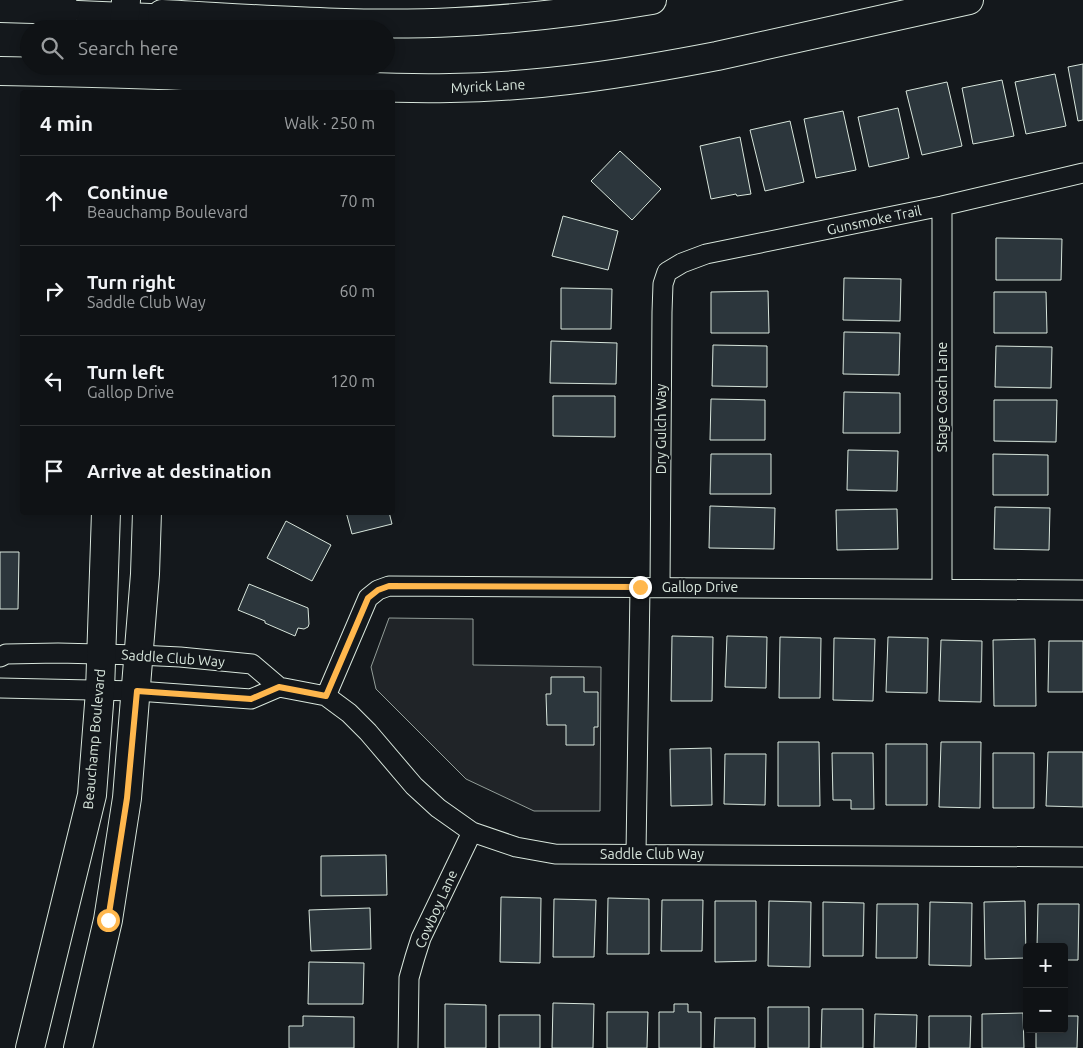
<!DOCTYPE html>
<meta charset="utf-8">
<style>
body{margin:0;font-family:Ubuntu,sans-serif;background:#1d2022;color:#f1f3f6}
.controls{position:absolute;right:15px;bottom:15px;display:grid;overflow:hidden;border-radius:5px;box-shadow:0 2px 12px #0003}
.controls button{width:45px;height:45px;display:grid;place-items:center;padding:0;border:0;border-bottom:1px solid #2f3234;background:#0f1215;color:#f1f3f6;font:25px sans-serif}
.stop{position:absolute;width:15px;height:15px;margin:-11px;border:4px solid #ffb74d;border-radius:50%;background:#fff}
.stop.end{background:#ffb74d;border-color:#fff;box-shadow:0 1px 5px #0008}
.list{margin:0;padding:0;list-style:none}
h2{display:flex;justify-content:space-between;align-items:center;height:65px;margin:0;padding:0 20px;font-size:21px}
h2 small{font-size:16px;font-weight:400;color:#9b9ea0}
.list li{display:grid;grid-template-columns:32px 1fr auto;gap:15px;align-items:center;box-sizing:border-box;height:90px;padding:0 20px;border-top:1px solid #2f3234}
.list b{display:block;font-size:19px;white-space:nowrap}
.list p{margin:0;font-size:16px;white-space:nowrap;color:#9b9ea0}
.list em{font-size:16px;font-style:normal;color:#9b9ea0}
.icon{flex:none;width:28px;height:28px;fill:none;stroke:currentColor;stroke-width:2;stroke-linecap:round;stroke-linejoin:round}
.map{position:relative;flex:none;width:1083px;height:1048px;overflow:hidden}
.search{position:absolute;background:#0f1215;box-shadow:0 2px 12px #0003;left:20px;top:20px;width:375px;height:55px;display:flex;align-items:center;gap:12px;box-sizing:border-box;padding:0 18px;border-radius:28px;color:#9b9ea0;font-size:19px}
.panel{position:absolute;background:#0f1215;box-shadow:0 2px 12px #0003;left:20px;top:90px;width:375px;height:425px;border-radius:5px}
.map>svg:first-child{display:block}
.green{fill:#202428;stroke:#939e99}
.building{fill:#2c363c;stroke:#d8e6dc}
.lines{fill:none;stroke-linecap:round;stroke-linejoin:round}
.street-casing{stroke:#d8e6dc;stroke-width:21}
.secondary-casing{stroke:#d8e6dc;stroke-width:30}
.street{stroke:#14181c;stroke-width:19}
.secondary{stroke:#14181c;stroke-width:28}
.route{stroke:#ffb74d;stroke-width:6}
.labels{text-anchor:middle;stroke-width:4;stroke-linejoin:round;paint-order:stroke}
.street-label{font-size:14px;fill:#d8e6dc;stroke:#14181c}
</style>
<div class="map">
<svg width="1083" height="1048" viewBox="0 0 1083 1048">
<rect width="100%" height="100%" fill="#14181c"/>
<path class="green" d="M389,618L473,619V665L601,667L600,811H534L466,779L376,689L371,667Z"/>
<path class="building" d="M1083,64V120L1078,121L1068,67Z
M1055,74L1066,126L1026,134L1015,82Z
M1002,80L1014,136L973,144L962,88Z
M947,82L962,146L922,155L906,91Z
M898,108L909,158L869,167L858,117Z
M843,111L856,170L816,178L804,119Z
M790,121L804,182L765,191L750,130Z
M740,137L751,194L737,196L736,194L711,199L700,146Z
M620,151L661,189L632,220L591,181Z
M563,216L618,231L608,270L552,256Z
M996,238L1062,239L1061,280H996Z
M844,278L901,279L900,321L843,320Z
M561,288L612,289L611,329H561Z
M768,291L769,333H711V292Z
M994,292H1046L1047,333H994Z
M844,332L900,333L899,375L843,374Z
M551,341L617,343L616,384L550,383Z
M713,345L767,346V387L712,386Z
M996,346L1052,347L1051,388L995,387Z
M844,392L900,393V433H843Z
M553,396H615V437L553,436Z
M711,399L765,400V440H710Z
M994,400H1057L1056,442L994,441Z
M848,450L898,451L897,491L847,490Z
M711,454H771V494H710Z
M993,454L1048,455V495H993Z
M710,506L775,508L774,549L709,548Z
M995,507L1050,508L1049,550L994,549Z
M897,509L898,549L837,550L836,510Z
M346,512H389L392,524L352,534Z
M286,521L331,545L312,581L267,558Z
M0,552H19L18,609H0Z
M249,584L308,608L309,624L308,627L304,629L298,628L295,636L265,623V621L238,610Z
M672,636L713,637L712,701H671Z
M727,636L767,637L766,688L725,687Z
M780,637L821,638L820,698H779Z
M888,637L928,638L927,693L886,692Z
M834,638L875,639L873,701L833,700Z
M1035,639L1036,706H994L993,640Z
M941,640L982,641L981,702L939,701Z
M1049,641H1083V692H1048Z
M551,677H584V692H598V727H594V745H566V725H547L546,694H551Z
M778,742H819L820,806H778Z
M941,742H981L980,808L939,807Z
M886,744H927V805H886Z
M711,748L712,805L671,806L670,749Z
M1048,752H1083V807L1046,806Z
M832,753H873L874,809H851V800H833Z
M993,753H1034V808H993Z
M725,754H766L765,805L724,804Z
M386,855L387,895L321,896V856Z
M501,897L541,898L540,963L500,962Z
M608,898L649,899V954H607Z
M554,899L596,900L594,957H553Z
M662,900H703L702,951H661Z
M715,901H756V961L715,962Z
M769,901L811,902L810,967L768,966Z
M1025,901L1026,958L985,959L984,902Z
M823,902L864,903L863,956H823Z
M930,902L972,903L971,966L929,965Z
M877,904H918L917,958H876Z
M1038,904H1079L1078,960H1064V947H1037Z
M370,908L371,949L311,951L309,910Z
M309,962L364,963L363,1004H308Z
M553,1003L594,1004L593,1048H552Z
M445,1004L486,1005V1048H445Z
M674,1004H688V1012H701V1048H659V1012H674Z
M768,1007H809V1048H768Z
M822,1009H863V1048H821Z
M607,1012H648L647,1048H607Z
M1023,1013L1024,1048H982V1014Z
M875,1014L917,1015L916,1048H874Z
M499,1015H540V1048H499Z
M303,1016L354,1017V1048H289V1026H303Z
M929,1016H971L970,1048H929Z
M1064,1016H1078L1077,1048H1036V1029H1064Z
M715,1018H755V1048H714Z"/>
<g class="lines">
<g class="street-casing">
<path id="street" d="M66,10L162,14
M942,206V588
M660,587L662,312L663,284L667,272L682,263L706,254L942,206L1083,173
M0,657L6,654L58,653L139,655L180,657L252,664L279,687L326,696L349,713L368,732L414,786L438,808L472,832L516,847L555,854L1083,857
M0,688L137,691L251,699L279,687
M326,696L368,598L378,590L389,586L1083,590
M636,853L640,587
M408,1048L409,978L415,957L421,938L472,832"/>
</g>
<g class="secondary-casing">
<path id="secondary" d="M0,8L66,10
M162,14C259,19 359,27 456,22C522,19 587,11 652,0
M124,29L126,0
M0,71C53,72 106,73 159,75C256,78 353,90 450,88C540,87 629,73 717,56L969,0
M30,1048L92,795L100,691L106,512
M78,1048L108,920L127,798L145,574L147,512"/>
</g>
<use href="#street" class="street"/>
<use href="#secondary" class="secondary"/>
</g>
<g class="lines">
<path class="route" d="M108,920L127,798L137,691L251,699L279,687L326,696L368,598L378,590L389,586L640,587"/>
</g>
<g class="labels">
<g class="street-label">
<text transform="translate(488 86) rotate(-3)" y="5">Myrick Lane</text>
<text transform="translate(874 220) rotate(-12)" y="5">Gunsmoke Trail</text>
<text transform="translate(942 397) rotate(-90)" y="5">Stage Coach Lane</text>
<text transform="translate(661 429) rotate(-90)" y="5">Dry Gulch Way</text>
<text x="700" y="592">Gallop Drive</text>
<text transform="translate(173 658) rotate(4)" y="5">Saddle Club Way</text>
<text transform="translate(94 739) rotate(-85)" y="5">Beauchamp Boulevard</text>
<text x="652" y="859">Saddle Club Way</text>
<text transform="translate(436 909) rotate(-66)" y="5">Cowboy Lane</text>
</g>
</g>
</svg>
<div class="controls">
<button>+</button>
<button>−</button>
</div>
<div class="stop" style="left:108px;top:920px"></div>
<div class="stop end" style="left:640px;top:587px"></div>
<div class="search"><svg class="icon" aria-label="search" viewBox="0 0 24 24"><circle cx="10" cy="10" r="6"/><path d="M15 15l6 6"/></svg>Search here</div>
<section class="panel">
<h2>4 min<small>Walk · 250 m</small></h2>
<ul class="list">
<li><svg class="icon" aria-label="ahead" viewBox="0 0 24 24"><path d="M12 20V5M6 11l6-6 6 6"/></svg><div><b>Continue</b><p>Beauchamp Boulevard</p></div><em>70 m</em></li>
<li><svg class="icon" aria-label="right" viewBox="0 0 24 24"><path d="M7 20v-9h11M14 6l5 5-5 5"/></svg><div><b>Turn right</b><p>Saddle Club Way</p></div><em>60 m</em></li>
<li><svg class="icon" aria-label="left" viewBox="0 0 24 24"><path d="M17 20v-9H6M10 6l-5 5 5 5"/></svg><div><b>Turn left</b><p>Gallop Drive</p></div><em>120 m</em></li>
<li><svg class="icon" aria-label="arrive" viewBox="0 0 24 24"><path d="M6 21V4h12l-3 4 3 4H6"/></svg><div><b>Arrive at destination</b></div></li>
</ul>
</section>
</div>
